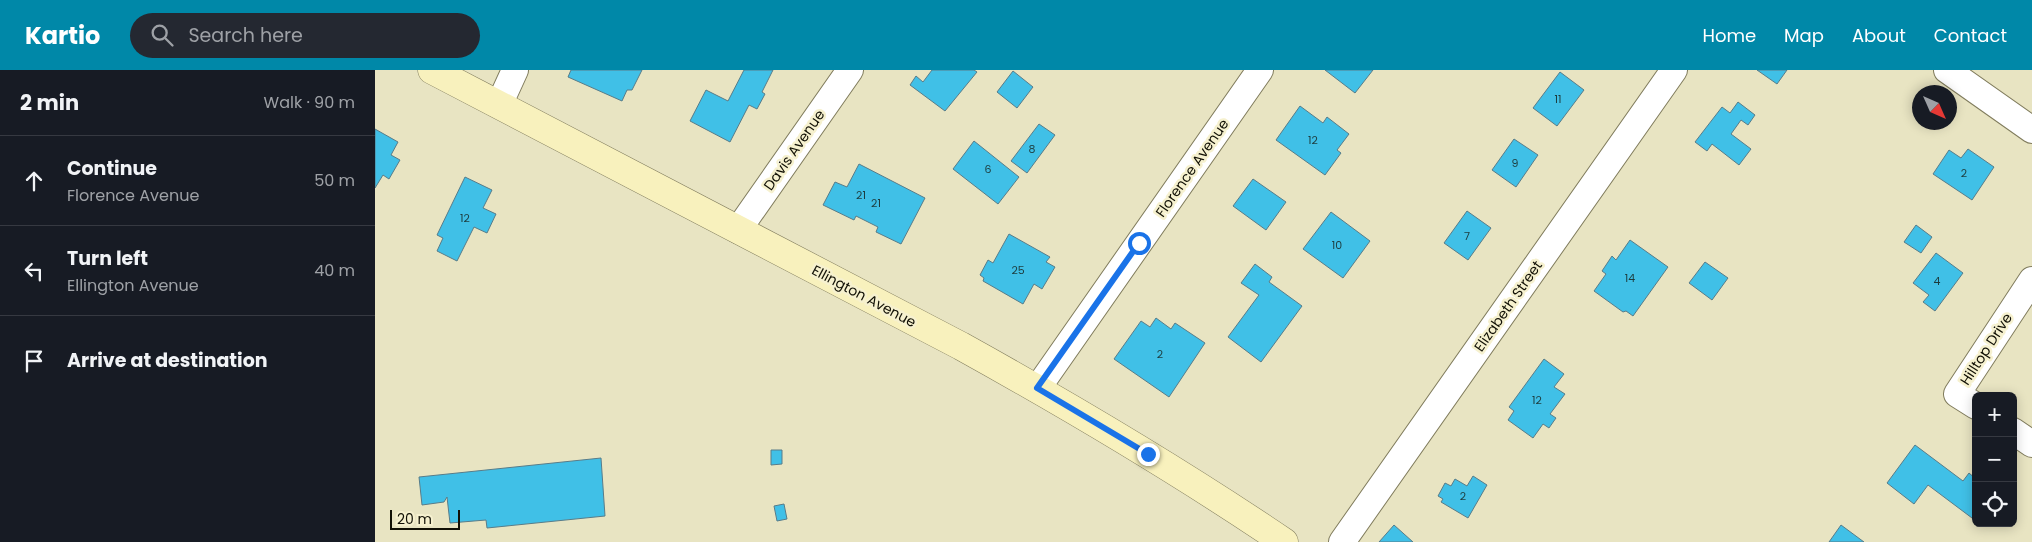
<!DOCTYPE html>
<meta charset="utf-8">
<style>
body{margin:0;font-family:Poppins,sans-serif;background:#242831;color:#f1f3f6}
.controls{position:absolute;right:15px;bottom:15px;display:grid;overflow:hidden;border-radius:8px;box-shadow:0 2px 12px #0003}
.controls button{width:45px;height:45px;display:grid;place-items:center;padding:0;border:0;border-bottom:1px solid #363941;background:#171b24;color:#f1f3f6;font:25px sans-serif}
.compass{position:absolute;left:1537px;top:15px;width:45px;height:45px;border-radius:50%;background:#171b24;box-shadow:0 2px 12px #0003;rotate:135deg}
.scale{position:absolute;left:15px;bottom:12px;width:70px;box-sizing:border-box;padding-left:5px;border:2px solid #111005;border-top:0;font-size:14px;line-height:18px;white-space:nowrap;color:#111005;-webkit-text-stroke:4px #f6f1cf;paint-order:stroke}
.stop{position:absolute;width:15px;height:15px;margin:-11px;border:4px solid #1a73e8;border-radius:50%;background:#fff}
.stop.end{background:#1a73e8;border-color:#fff;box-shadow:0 1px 5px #0008}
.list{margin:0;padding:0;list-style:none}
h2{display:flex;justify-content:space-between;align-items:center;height:65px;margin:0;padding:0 20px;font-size:21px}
h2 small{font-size:16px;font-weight:400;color:#9ea1a6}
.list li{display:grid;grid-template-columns:32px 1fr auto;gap:15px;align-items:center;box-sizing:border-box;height:90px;padding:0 20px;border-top:1px solid #363941}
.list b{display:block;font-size:19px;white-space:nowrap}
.list p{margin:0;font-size:16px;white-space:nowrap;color:#9ea1a6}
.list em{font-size:16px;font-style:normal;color:#9ea1a6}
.icon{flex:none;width:28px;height:28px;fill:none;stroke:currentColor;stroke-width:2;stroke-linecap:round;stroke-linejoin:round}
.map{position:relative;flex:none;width:1657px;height:472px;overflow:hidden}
header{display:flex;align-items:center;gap:30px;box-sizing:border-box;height:70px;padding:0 25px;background:#0088a8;color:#fff}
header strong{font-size:24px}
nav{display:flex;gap:28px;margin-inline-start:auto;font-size:18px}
.search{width:350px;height:45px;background:#242831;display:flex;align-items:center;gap:12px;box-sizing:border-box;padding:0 18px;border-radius:28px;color:#9ea1a6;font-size:19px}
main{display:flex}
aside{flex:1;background:#171b24}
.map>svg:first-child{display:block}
.building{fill:#40c0e7;stroke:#587c89}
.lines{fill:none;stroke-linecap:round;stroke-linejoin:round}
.street-casing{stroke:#807c5d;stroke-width:28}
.secondary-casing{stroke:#807c5d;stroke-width:29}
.street{stroke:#fff;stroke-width:26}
.secondary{stroke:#f8f1bd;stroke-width:28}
.route{stroke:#1a73e8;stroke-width:6}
.labels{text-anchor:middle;stroke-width:5;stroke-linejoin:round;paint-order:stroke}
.number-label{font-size:11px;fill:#1d3c3e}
.street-label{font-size:14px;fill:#111005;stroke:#f6f1cf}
</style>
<header>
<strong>Kartio</strong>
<div class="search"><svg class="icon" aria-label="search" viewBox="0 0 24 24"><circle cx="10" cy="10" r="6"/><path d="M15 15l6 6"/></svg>Search here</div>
<nav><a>Home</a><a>Map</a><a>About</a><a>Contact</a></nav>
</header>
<main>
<aside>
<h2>2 min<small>Walk · 90 m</small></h2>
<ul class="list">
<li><svg class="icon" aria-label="ahead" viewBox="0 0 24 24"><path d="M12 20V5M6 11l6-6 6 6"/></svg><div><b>Continue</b><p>Florence Avenue</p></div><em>50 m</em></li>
<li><svg class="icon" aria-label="left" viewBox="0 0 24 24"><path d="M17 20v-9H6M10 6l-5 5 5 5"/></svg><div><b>Turn left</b><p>Ellington Avenue</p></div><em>40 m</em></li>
<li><svg class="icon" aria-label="arrive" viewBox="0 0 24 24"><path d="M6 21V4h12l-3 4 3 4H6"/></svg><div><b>Arrive at destination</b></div></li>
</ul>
</aside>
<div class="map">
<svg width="1657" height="472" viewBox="0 0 1657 472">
<rect width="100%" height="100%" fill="#e8e4c2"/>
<path class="building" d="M196,0H267L257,20H252L247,31L193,7Z
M369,0H398L387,22L390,24L382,39L374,35L355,72L315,51L331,20L353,31Z
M557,0H599L602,2L570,41L535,15L541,6L548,12Z
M950,0H998L980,23Z
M1382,0H1412L1402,14Z
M638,1L658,17L642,38L622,22Z
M1185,2L1209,20L1182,56L1158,38Z
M1363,32L1380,45L1373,55L1366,50L1356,64L1376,79L1364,95L1337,74L1332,81L1320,72L1347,37L1355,43Z
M925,36L948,53L952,47L974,64L962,80L966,83L950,105L901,70Z
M664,54L680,65L652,103L636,91Z
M0,59L23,72L16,85L25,90L14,109L8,105L0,118Z
M1139,69L1163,85L1141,117L1117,100Z
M599,71L644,107L623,134L578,99Z
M1593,79L1619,97L1597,130L1558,104L1574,80L1586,88Z
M484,94L550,128L526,174L501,162L503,157L481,146L479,150L448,135L460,112L472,117Z
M90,107L117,120L108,138L121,144L112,163L99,157L82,191L62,181L68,168L62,165Z
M878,109L911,132L891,160L858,136Z
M1092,141L1116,158L1093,190L1069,173Z
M956,142L995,171L968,208L928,179Z
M1541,155L1557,167L1546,183L1529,172Z
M634,164L675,187L671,192L680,197L667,219L659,214L648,234L608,211L609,208L605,205L613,190L618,193Z
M1255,170L1293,197L1258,246L1251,241L1248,242L1219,221L1231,204L1227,201L1237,186L1241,190Z
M1561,183L1588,203L1560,241L1548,232L1554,225L1538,213Z
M1330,192L1353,208L1337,230L1314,213Z
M880,194L897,207L894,212L927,236L886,292L853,267L884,225L866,213Z
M781,248L796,259L800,253L830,273L794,327L739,289L766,251L775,257Z
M1169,289L1189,304L1179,317L1190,324L1175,344L1181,348L1174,358L1168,354L1158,368L1133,350L1139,341L1134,337Z
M1540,375L1588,411L1594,403L1601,409V451L1553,415L1539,434L1512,413Z
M396,380H407V394L396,395Z
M226,388L230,446L112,458L111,450L75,453L72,427L69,432L47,435L44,407Z
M1098,406L1112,415L1093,448L1066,432L1068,429L1063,426L1070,413L1076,416L1080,409L1092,416Z
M409,434L412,449L402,451L399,436Z
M1019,455L1038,472H1004Z
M1466,455L1489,472H1454Z"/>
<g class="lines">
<g class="street-casing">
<path id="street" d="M1572,0L1657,60
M124,35L140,0
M363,160L475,0
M662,319L885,0
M1601,336L1582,324L1657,210
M1638,361L1657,374
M967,472L1299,0"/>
</g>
<g class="secondary-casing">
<path id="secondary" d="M57,0L586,276C696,337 804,401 909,472"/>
</g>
<use href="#street" class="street"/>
<use href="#secondary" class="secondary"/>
</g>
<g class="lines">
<path class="route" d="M764,173L662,318L773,384"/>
</g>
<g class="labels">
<g class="number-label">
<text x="1183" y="33">11</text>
<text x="938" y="74">12</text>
<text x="657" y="83">8</text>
<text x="1140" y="97">9</text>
<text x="613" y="103">6</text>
<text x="1589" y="107">2</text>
<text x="486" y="129">21</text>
<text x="501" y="137">21</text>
<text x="90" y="152">12</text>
<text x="1092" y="170">7</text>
<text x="962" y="179">10</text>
<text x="643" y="204">25</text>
<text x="1255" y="212">14</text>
<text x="1562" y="215">4</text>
<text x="785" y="288">2</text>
<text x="1162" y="334">12</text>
<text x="1088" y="430">2</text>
</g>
<g class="street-label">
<text transform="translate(419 80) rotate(-55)" y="5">Davis Avenue</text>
<text transform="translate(817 98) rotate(-55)" y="5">Florence Avenue</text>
<text transform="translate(489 226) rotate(28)" y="5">Ellington Avenue</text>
<text transform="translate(1133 236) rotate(-55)" y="5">Elizabeth Street</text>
<text transform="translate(1611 279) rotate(-57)" y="5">Hilltop Drive</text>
</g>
</g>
</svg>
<div class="controls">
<button>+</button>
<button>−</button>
<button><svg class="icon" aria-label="locate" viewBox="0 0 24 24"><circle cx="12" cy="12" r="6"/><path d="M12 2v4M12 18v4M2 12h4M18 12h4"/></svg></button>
</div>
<svg class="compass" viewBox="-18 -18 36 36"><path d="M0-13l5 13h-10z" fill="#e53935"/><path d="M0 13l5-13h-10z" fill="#9ea1a6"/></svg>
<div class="scale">20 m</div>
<div class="stop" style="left:764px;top:173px"></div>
<div class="stop end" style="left:773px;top:384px"></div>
</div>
</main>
